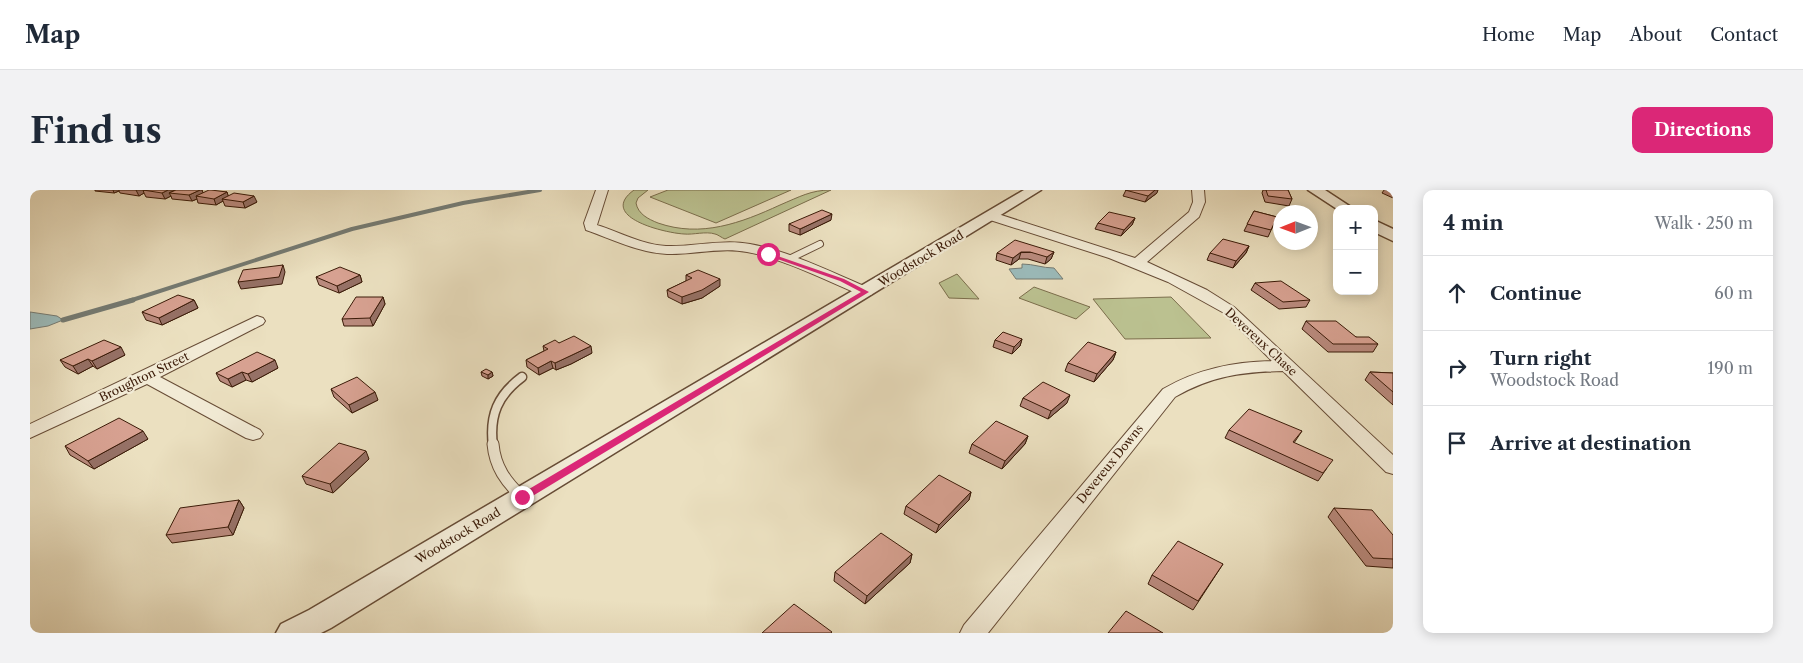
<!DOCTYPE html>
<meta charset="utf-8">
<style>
body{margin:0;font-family:"Libre Caslon Text",serif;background:#f2f2f3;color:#1f2937}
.controls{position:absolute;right:15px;top:15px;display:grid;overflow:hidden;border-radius:10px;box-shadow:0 2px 12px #0003}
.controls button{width:45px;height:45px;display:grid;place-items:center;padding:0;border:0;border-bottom:1px solid #e0e1e3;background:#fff;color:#1f2937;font:25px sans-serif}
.compass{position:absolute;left:1243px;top:15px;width:45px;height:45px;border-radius:50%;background:#fff;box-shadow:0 2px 12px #0003;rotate:269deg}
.stop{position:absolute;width:15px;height:15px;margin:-11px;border:4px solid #db2777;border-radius:50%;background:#fff}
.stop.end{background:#db2777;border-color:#fff;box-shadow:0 1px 5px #0008}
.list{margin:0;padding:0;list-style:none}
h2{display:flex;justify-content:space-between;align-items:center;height:65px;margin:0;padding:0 20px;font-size:21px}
h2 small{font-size:16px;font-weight:400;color:#747a83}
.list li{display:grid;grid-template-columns:32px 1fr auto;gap:15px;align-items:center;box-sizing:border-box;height:75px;padding:0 20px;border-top:1px solid #e0e1e3}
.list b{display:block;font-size:19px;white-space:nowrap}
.list p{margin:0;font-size:16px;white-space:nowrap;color:#747a83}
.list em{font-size:16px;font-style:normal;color:#747a83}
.icon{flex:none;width:28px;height:28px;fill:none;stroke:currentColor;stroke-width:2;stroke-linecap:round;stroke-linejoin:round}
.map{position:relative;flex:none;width:1363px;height:443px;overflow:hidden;border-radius:10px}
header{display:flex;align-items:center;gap:30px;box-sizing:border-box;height:70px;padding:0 25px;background:#fff;border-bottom:1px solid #e0e1e3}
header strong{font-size:24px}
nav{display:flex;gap:28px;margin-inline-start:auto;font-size:18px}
.intro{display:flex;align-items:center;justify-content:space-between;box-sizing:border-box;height:120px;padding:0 30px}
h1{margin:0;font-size:35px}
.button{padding:12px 22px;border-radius:10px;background:#db2777;color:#fff;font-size:18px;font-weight:700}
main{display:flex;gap:30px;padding:0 30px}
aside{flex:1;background:#fff;border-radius:10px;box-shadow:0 2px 12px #0003}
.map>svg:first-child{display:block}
.green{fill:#bbc190;stroke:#7b6e4c}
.water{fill:#9bbbbb;stroke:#757b73}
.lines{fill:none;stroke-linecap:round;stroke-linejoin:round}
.stream-far1{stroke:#757b73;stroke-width:4}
.stream{stroke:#757b73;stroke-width:5}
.service-far2-casing{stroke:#674c36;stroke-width:8}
.service-far1-casing{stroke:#674c36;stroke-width:11}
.service-casing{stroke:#674c36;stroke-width:13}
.minor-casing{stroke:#674c36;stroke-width:2}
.tertiary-casing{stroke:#674c36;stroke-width:3}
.service-far2{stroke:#f2ebd6;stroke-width:6}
.service-far1{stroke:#f2ebd6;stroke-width:8}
.service{stroke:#f2ebd6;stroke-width:11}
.minor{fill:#f2ebd6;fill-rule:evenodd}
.tertiary{fill:#f2ebd6;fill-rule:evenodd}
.wall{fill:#b98a7d;stroke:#3b1b08}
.shaded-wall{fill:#967166;stroke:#3b1b08}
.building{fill:#d7a191;stroke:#3b1b08}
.route{fill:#db2777}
.labels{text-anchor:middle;stroke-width:4.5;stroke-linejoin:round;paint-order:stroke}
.street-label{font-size:12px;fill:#3b1b08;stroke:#f2ebd6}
</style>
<header>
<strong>Map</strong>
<nav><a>Home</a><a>Map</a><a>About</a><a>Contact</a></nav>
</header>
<div class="intro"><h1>Find us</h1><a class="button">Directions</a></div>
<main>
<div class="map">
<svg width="1363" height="443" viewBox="0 0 1363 443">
<rect width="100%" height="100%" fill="#ebe0c0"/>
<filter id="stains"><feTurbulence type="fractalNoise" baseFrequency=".004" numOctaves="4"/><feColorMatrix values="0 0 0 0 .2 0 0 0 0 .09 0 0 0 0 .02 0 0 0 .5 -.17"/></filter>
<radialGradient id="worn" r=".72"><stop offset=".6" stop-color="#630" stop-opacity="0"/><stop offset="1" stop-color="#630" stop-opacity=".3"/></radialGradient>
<path class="green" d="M604,0H618L608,8L606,13C608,24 618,29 628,33C671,48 711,33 750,15C769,7 781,0 801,0L695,49C692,48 687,44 685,44C676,41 663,45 654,44C635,43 567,27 604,0Z
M638,0H761L686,33L620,7Z
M927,84L949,109L919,108L909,93Z
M1004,97L1060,117L1046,129L989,108Z
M1141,107L1181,148L1095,149L1063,109Z"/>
<path class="water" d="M992,74C1004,74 1012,78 1024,78L1033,89H986L979,79L992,78Z
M0,122L27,126L33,130L18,136L0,139Z"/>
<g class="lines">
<path class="stream-far1" d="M99,111L322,39L433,13L510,0"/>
<path class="stream" d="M33,130L103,110"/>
<g class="service-far2-casing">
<path id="service-far2" d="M757,70L790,54"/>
</g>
<g class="service-far1-casing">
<path id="service-far1" d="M463,256C459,225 468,205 492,187"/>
</g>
<g class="service-casing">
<path id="service" d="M463,254C465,277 476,292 492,307"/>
</g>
<g class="minor-casing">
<path id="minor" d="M566,0H578L567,35C589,42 613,55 636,56C664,57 692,49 720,54C759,61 804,83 841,99L843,102L841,105H831C797,91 752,68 717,62C690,57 663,65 637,64C609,63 582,49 556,40L554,33Z
M1162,0H1174L1175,12L1169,27L1117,72L1177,100L1204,117L1363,265V284L1356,282L1253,181C1211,182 1182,186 1145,207L958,443H930L934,435L1133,199C1168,179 1202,172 1242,171L1194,123L1138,92L1079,68L957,29L955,26L957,23H965L1105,68L1159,22L1163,12Z
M227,126L233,128L235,131L233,134L130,187L230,240L233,244L230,248L223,250L216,248L117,194L0,248V234Z"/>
</g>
<g class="tertiary-casing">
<path id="tertiary" d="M994,0H1011L301,438L291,443H246L251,434L279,420Z
M1278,0H1295L1324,19H1307Z
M1344,30L1363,39V51L1344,42Z"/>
</g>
<use href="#service-far2" class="service-far2"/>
<use href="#service-far1" class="service-far1"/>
<use href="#service" class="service"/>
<use href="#minor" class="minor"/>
<use href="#tertiary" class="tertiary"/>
</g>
<path class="wall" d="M65,0H172L173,3L197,2L198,6L227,12L215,18L195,16L193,11L186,15L168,13L167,9L162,11L142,9L141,6L135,9L116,7L114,3L109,6L90,3L89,1L84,3L65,1Z
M1096,0L1127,3L1115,12L1093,6Z
M1233,0H1258L1262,9L1259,16L1235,12L1232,3Z
M1354,0H1363V8L1352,3Z
M1224,21L1247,27L1238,47L1214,41Z
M1105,28L1102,35L1091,46L1065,39L1068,33Z
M801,30L770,45L759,41V34Z
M1219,56L1216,63L1203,78L1177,70L1180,63Z
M1024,62L1021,69L1015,74L998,69H989L981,75L966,70L967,63Z
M330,85L332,92L309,103L289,95L286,87Z
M656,85L690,96L672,108L652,114L638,107L637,100L656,91Z
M1225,93L1280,110L1276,117L1249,119L1221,100Z
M353,107L355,114L343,136H314L312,129Z
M164,110L168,118L132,135L116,130L112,122Z
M1276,131L1326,147L1348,154L1343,162H1298L1272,139Z
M992,149L990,156L982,164L963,157L965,150Z
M529,153L562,163L541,174L526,180L523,178L509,185L497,177L496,170L514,161L513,156Z
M1086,162L1083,170L1064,192L1035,181L1038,173Z
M95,165L67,179L63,176L48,184L35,177L30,170Z
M248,178L222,192L216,190L202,197L190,191L186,183Z
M451,182H462L463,186L458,189L452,186Z
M1340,182L1363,183V215L1335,190Z
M301,199L348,210L322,223L304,207Z
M993,208L1037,213L1018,229L990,216Z
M1199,240L1272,241L1264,253L1297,278L1288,291L1195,248Z
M998,246L995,254L972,279L939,263L942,254Z
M118,249L64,279L40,265L35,256Z
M339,269L303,303L276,294L272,286Z
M941,302L939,310L906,343L874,324L876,316Z
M209,310L214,318L203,345L142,353L136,345Z
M1304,318L1363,345V378L1336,376L1298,327Z
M882,364L880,373L835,414L804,391L805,382Z
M1193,374L1163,420L1118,394L1122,385Z"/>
<path class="shaded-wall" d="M83,0H89V1L84,3Z
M106,0H122H113L114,3L109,6Z
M138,0H145L139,3L141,6L135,9L132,3Z
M170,0H172L174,5L166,6L167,9L162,11L159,5Z
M1125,0H1128L1127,3L1115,12L1118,6Z
M197,2L199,8L192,9L193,11L186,15L184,9Z
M224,6L227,12L215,18L213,12Z
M802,24L801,30L770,45V39Z
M1105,28L1102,35L1091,46L1094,40Z
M1219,56L1216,63L1203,78L1206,71Z
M991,62L989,69L981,75L983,68Z
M1024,62L1021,69L1015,74L1017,67Z
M253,75L255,82L252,94L211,99L208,92Z
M330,85L332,92L309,103L307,96Z
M690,89V96L672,108L652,114V107Z
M353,107L355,114L343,136L340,128Z
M164,110L168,118L132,135L129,128Z
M992,149L990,156L982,164L984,157Z
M561,156L562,163L541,174L526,180L525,173Z
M91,157L95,165L67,179L62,171Z
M1086,162L1083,170L1064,192L1067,184Z
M58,169L63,176L48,184L43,176Z
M245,170L248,178L222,192L218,184Z
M521,171L523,178L509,185L508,178Z
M212,182L216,190L202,197L198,189Z
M462,182L463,186L458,189V185Z
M345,202L348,210L322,223L319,215Z
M1040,205L1037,213L1018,229L1021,221Z
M113,241L118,249L64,279L58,271Z
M998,246L995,254L972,279L975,271Z
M336,261L339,269L303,303L300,294Z
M941,302L939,310L906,343L909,335Z
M209,310L214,318L203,345L198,337Z
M882,364L880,373L835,414L837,406Z"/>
<path class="building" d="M113,0H138L132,3Z
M146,0H170L159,5L139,3Z
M179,0H181L197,2L184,9L166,6Z
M1095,0H1125L1118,6Z
M1236,0H1258L1262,9L1238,6Z
M204,3L224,6L213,12L192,9Z
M792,20L802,24L770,39L759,34Z
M1224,21L1247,27L1241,40L1217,34Z
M1079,22L1105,28L1094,40L1068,33Z
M1193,49L1219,56L1206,71L1180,63Z
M985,50L1024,62L1017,67L1000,62H991L983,68L967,63Z
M253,75L249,87L208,92L213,80Z
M310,77L330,85L307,96L286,87Z
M668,80L690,89L672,100L652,107L637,100L662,88L656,85Z
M1251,91L1280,110L1253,112L1225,93Z
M148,105L164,110L129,128L112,122Z
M326,107H353L340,128L312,129Z
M1276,131H1306L1326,147H1339L1348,154H1303Z
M973,142L992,149L984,157L965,150Z
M544,146L561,156L540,166L525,173L521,171L508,178L496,170L518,159L513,156L525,150L529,153Z
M74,150L91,157L62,171L58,169L43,176L30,170Z
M1058,152L1086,162L1067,184L1038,173Z
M227,162L245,170L218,184L212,182L198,189L186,183Z
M456,179L462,182L458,185L451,182Z
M1340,182L1363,183V202Z
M327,187L345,202L319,215L301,199Z
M1013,192L1040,205L1021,221L993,208Z
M1219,219L1272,241L1263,252L1303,270L1293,283L1199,240Z
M89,228L113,241L58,271L35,256Z
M966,231L998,246L975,271L942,254Z
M309,253L336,261L300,294L272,286Z
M909,285L941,302L909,335L876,316Z
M209,310L198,337L136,345L150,318Z
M1304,318L1342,320L1363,345V369L1343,368Z
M851,343L882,364L837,406L805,382Z
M1148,351L1193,374L1168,411L1122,385Z
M764,414L802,442L801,443H732Z
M1096,421L1133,443H1078Z"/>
<path class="route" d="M736,62L814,89L839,102L496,310H489V305L831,102L810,91L736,65Z"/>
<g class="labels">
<g class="street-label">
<text transform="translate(891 69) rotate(-31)" y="4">Woodstock Road</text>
<text transform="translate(1231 152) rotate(43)" y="4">Devereux Chase</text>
<text transform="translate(114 187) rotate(-26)" y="4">Broughton Street</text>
<text transform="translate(1080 274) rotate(-51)" y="4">Devereux Downs</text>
<text transform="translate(428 346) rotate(-31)" y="4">Woodstock Road</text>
</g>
</g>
<rect width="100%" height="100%" filter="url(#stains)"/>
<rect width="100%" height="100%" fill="url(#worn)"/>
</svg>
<div class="controls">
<button>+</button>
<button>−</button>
</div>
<svg class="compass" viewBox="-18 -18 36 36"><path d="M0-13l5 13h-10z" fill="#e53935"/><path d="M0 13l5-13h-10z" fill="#747a83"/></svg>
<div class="stop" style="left:738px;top:64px"></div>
<div class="stop end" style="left:492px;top:307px"></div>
</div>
<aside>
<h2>4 min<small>Walk · 250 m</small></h2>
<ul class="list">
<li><svg class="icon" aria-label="ahead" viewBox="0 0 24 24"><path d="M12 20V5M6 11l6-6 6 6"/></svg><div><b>Continue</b></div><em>60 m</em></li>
<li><svg class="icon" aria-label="right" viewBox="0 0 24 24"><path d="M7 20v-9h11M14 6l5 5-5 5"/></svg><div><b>Turn right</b><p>Woodstock Road</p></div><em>190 m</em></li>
<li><svg class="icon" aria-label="arrive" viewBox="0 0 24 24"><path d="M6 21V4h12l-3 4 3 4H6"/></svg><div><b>Arrive at destination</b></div></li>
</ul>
</aside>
</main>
